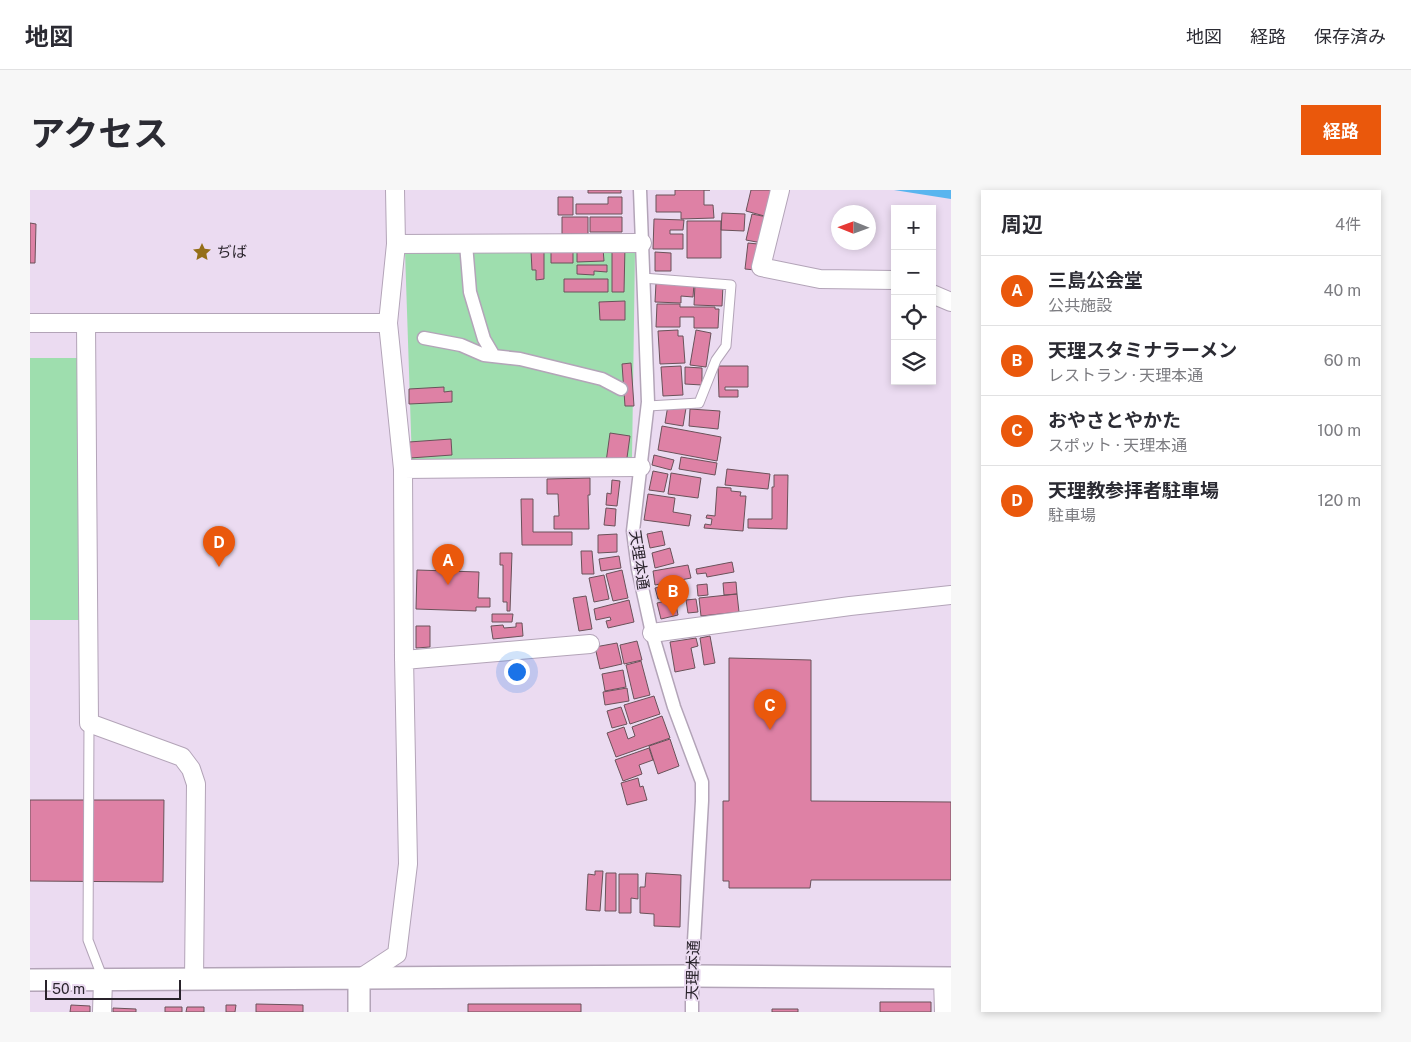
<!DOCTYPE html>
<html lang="ja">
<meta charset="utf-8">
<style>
body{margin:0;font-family:"Public Sans","Noto Sans JP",sans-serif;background:#f7f7f7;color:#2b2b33}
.controls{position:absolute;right:15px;top:15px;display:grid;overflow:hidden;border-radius:0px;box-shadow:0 2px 8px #0003}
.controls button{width:45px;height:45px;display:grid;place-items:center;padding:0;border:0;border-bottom:1px solid #e1e1e2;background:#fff;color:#2b2b33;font:25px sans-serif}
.compass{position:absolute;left:801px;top:15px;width:45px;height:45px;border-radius:50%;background:#fff;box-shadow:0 2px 8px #0003;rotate:271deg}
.scale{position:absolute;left:15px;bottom:12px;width:136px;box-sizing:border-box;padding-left:5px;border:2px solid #29232b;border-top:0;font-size:14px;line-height:18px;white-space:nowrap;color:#29232b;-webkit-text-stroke:4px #ebdbf1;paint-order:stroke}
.you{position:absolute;left:486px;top:481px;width:18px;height:18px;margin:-12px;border:4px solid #fff;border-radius:50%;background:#1a73e8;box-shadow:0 0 0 8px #1a73e833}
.badge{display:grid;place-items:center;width:32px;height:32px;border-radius:50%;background:#ea580c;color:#fff;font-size:16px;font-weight:700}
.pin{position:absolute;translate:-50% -41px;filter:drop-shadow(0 1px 2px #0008)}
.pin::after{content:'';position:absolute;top:26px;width:18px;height:15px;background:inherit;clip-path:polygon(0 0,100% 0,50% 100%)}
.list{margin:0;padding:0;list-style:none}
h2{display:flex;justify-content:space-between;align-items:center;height:65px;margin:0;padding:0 20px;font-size:21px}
h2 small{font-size:16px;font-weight:400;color:#7c7c81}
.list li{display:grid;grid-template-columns:32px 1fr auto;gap:15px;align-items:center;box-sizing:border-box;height:70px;padding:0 20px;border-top:1px solid #e1e1e2}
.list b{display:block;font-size:19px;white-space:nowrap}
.list p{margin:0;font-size:16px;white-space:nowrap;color:#7c7c81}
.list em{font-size:16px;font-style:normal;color:#7c7c81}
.icon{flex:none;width:28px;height:28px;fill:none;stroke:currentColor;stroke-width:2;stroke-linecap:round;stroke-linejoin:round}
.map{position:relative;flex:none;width:921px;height:822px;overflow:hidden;border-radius:0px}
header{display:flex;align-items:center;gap:30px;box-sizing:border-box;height:70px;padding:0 25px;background:#fff;border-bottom:1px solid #e1e1e2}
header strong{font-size:24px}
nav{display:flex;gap:28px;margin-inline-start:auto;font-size:18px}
.intro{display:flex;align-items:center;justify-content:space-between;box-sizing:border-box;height:120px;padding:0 30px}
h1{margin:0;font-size:35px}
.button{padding:12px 22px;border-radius:0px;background:#ea580c;color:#fff;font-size:18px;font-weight:700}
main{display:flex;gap:30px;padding:0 30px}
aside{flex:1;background:#fff;border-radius:0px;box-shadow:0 2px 8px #0003}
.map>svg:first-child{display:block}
.green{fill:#9edeae}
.water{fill:#59b5ef}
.building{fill:#de81a5;stroke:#6a525a}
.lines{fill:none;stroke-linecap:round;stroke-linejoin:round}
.service-casing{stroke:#b3a4b8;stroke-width:11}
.pedestrian-casing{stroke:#b3a4b8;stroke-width:15}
.minor-casing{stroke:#b3a4b8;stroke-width:20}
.tertiary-casing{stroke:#b3a4b8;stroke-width:24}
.service{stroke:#fff;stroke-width:9}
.pedestrian{stroke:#fff;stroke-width:12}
.minor{stroke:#fff;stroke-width:18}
.tertiary{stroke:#fff;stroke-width:21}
.labels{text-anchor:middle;stroke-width:4;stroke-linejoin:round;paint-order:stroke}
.poi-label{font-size:15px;fill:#29232b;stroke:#ebdbf1;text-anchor:start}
.street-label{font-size:15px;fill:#29232b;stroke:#ebdbf1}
</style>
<header>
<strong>地図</strong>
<nav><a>地図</a><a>経路</a><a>保存済み</a></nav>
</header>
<div class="intro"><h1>アクセス</h1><a class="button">経路</a></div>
<main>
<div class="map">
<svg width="921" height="822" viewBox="0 0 921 822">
<rect width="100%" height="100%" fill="#ebdbf1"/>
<path class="green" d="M375,61H605L602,269L382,272Z
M0,168H49V430H0Z"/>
<path class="water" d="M864,0H921V9Z"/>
<path class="building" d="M558,0H591V3H558Z
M645,0H680H674V15H683L684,28L651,29V22H626V5H645Z
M721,0H744L738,27L716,21Z
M528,7H543V25H528Z
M578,7H592V24H546V14H578Z
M692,23L715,24L714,41L691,40Z
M722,24L737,27L732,53L716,50Z
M532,27H558V44H532Z
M560,27H592V42H560Z
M624,29L654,30L653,40H640V44H653V59H623Z
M657,31H691V68H657Z
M0,33L6,34L5,73H0Z
M718,53L728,54L725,80L715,79Z
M582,56H595L594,102H582Z
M573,58L574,71L547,72V59Z
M521,60H543V73H521Z
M501,61H513L514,62V89L506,90V80H502Z
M625,62L641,63V81H625Z
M547,75H577V82L564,81V85L547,84Z
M534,89H578V102H534Z
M626,93L664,94L663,107L651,106V113L625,112Z
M665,94L693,95L692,116L664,115Z
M595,111V130H570L569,112Z
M627,114H650V117H685V119H689L688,138H664V127H650V137H626Z
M648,140V146H653L655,173L630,174L628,141Z
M666,140L681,143L676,177L660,175Z
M601,173L604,216H595L592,174Z
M651,176L653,205L633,206L631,177Z
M688,176H718V197H695V200H708V207H689Z
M655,177L672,178V195L655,194Z
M414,197V202L422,201V212L379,214V199Z
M638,215L656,218L653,236L635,233Z
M660,219L690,221L688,239L659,236Z
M632,236L691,247L687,271L628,260Z
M580,243L600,246L596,275L576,272Z
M421,249L422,265L380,268L379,252Z
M624,265L644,270L641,280L622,275Z
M651,267L687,273L685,285L649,279Z
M697,279L740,284L738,299L695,295Z
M623,281L638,284L634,302L619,300Z
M641,283L671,288L668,308L638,304Z
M744,285H758L757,339L718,338V329H742V297H744Z
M560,288V305H558L559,339H524V326H529L528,304H517V289Z
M582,290L590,291L587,316L576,315L577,303L581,304Z
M687,297L701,298V301L711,302L710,306H716L713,341L674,338L675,334L681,335L682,329L676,328L677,325L685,326Z
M618,304L645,308L643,322L661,325L659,336L614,330Z
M491,309H503V342H542V355H492Z
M576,318L586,319L585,336L574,335Z
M632,341L635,355L620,358L617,344Z
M587,344V362L568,363V345Z
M640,358L644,373L625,378L622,363Z
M551,361H562L564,384H552Z
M470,363H482L480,421H477V412H473V375H470Z
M589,366L591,378L571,381L569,369Z
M702,372L704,382L677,387L676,383L667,384L666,379Z
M658,375L661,388L625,395L623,381Z
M387,380L449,382L448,408H460V417H446V421L386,419Z
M592,380L598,408L583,411L576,384Z
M574,385L579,409L564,412L559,388Z
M706,392L707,404L694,405L693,393Z
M643,394L645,404L628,409L625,398Z
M677,394L678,405L668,406L667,395Z
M707,404L709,422L671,426L669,408Z
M556,406L562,439L549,441L543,408Z
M645,409L648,425L631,429L627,413Z
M666,409L668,422L658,423L656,410Z
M599,410L604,432L578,438L576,431L581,430L580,427L566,430L564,419Z
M462,424H483L482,432H462Z
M486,433H492L493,446L463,449L461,436L473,435L474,438L486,437Z
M386,436H400V457L386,458Z
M680,446L685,473L674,475L670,448Z
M666,448L668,456L661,458L665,478L645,482L640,452Z
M607,451L612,470L594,474L590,455Z
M587,453L592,474L570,479L565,457Z
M699,468L781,470V611L921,612V690H781L780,698H699V691H693V611H699Z
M611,471L620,505L604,509L596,475Z
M593,480L596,497L575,501L572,484Z
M597,498L599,511L575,515L573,502Z
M624,506L630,524L600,534L594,515Z
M591,517L597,534L582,538L577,521Z
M632,526L640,548L586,567L577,543L594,537L598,549L605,546L602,537Z
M640,549L649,576L628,584L619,556Z
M619,558L623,570L609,575L612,584L593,591L585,570Z
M608,588L610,597L613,596L617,610L597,615L591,593Z
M0,610H134L133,692L0,691Z
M565,681H573L570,721L556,720L558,684L565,685Z
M576,683H586V721H575Z
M616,683L651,685L650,737L624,736V724L610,723V697H615Z
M589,684H608V709L601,708V723H589Z
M850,812H901V822H850Z
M226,814L273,815V822H226Z
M438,814H551V822H438Z
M41,815L60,816V822H40Z
M196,815H206L205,822H196Z
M135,817H152V822H135Z
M157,817H174V822H156Z
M83,818L106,819V822H83Z
M742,819H768V822H742Z"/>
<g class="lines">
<g class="service-casing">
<path id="service" d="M613,88L701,95L696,156L686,170L669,213L618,216
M59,533L58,750L73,789"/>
</g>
<g class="pedestrian-casing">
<path id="pedestrian" d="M610,0L618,212L603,341L608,379L622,443L644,517L672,592V611L662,786V822
M436,54L440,102L454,149L464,166
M394,148L431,155L454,165L490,169L572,189L591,199"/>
</g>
<g class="minor-casing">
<path id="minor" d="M750,0L731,77L790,89L865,90
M366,54L612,53
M902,104L921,112
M0,133H358L373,279L374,467L378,674L367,764L329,789
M358,133L366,54L365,0
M56,134L59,533L152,567L161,579L166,594L164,790
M373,279L611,277
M622,443L820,416L921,405
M374,470L560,454
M913,788L914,822
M72,822L73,790"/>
</g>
<g class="tertiary-casing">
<path id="tertiary" d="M0,790L662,786L921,788
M329,822V789"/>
</g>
<use href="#service" class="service"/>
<use href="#pedestrian" class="pedestrian"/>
<use href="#minor" class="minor"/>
<use href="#tertiary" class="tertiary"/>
</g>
<defs>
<g id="sight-bare" transform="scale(1.5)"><path d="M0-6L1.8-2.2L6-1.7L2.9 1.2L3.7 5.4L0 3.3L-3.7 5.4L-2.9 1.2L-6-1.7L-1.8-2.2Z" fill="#956f18" stroke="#ebdbf1" stroke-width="2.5" paint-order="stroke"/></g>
</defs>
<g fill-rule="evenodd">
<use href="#sight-bare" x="172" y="62"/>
</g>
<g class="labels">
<g class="poi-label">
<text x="187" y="67">ぢば</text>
</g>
<g class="street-label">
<text transform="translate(609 370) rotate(82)" y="5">天理本通</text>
<text transform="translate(663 780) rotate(-88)" y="5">天理本通</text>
</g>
</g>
</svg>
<div class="controls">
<button>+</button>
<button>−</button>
<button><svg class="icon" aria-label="locate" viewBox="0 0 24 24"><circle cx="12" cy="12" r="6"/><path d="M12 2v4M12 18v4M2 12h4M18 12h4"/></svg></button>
<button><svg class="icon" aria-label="layers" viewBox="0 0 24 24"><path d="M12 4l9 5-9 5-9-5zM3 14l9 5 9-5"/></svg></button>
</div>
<svg class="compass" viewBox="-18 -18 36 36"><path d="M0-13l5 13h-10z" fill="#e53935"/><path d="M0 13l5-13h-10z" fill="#7c7c81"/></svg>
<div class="scale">50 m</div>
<div class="you"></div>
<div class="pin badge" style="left:418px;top:395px">A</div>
<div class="pin badge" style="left:643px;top:426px">B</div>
<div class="pin badge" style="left:740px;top:540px">C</div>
<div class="pin badge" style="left:189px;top:377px">D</div>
</div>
<aside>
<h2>周辺<small>4件</small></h2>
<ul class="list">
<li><span class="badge">A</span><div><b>三島公会堂</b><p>公共施設</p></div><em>40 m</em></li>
<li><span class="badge">B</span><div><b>天理スタミナラーメン</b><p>レストラン · 天理本通</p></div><em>60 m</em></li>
<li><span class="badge">C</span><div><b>おやさとやかた</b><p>スポット · 天理本通</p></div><em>100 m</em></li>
<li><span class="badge">D</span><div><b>天理教参拝者駐車場</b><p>駐車場</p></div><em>120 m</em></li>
</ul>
</aside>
</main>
